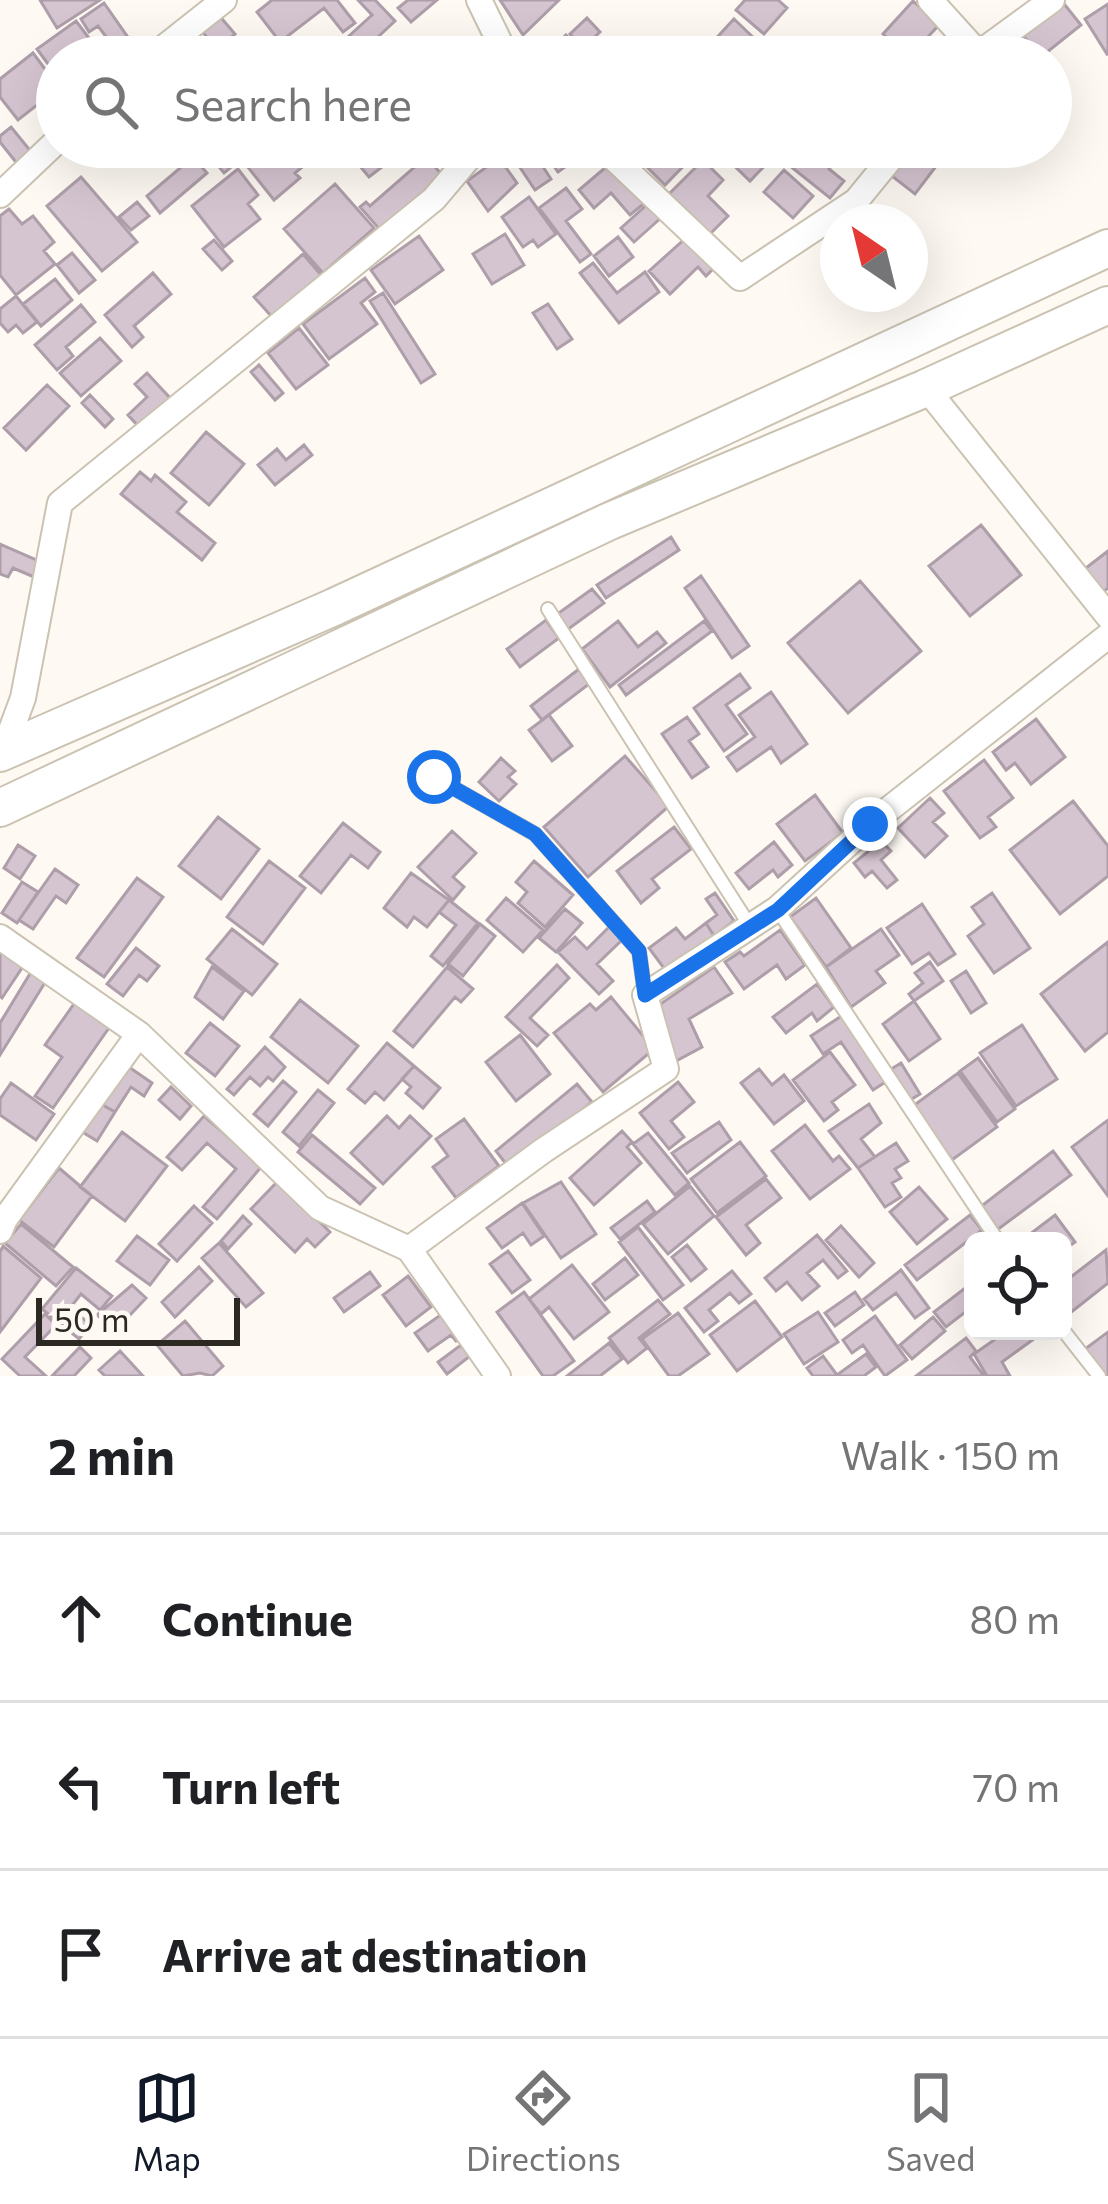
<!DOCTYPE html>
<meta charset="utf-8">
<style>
body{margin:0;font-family:Commissioner,sans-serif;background:#f2f2f2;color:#202124}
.controls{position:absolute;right:36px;bottom:36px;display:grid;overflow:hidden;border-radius:18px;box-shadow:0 12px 48px #0002}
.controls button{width:108px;height:108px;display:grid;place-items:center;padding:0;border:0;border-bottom:3px solid #e0e0e0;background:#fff;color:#202124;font:60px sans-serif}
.compass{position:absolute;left:820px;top:204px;width:108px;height:108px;border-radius:50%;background:#fff;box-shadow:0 12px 48px #0002;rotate:325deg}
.scale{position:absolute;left:36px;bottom:30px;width:204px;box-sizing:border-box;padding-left:12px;border:6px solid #2c2822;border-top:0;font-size:33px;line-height:42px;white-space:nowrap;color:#2c2822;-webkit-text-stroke:9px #fefaf3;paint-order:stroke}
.stop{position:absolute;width:36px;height:36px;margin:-27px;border:9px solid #1a73e8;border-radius:50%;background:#fff}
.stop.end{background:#1a73e8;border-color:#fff;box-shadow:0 3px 12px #0008}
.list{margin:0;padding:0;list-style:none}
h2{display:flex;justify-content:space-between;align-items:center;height:156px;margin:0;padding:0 48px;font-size:51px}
h2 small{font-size:39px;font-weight:400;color:#757577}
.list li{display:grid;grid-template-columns:78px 1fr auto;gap:36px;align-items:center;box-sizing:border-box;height:168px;padding:0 48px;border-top:3px solid #e0e0e0}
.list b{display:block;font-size:45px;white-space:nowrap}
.list em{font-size:39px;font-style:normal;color:#757577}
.icon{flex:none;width:66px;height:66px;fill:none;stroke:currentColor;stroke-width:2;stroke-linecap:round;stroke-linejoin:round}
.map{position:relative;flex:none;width:1108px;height:1376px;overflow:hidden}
.search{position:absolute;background:#fff;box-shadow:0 12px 48px #0002;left:36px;right:36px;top:36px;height:132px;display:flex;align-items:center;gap:30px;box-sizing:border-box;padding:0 42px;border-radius:66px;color:#757577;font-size:45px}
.sheet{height:660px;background:#fff}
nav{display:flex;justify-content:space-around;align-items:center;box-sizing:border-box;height:168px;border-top:3px solid #e0e0e0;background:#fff;font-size:33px;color:#757577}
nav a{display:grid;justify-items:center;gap:6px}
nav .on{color:#111827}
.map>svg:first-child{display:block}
.building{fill:#d5c5d1;stroke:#ae9ea9;stroke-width:3}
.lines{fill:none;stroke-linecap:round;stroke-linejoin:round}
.lane-casing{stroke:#cbc3b2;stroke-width:16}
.street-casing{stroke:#cbc3b2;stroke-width:28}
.secondary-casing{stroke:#cbc3b2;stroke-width:40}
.lane{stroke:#fff;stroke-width:12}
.street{stroke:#fff;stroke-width:24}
.secondary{stroke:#fff;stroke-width:36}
.route{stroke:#1a73e8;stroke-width:15}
</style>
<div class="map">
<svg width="1108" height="1376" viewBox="0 0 1108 1376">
<rect width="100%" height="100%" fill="#fefaf3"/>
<path class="building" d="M40,0H100L57,28Z
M272,0H337L355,23L343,32L324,8L280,42L257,12Z
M358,0H375L395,21L363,51L349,36L372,15Z
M408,0H437L411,22L398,8Z
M500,0H559L523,35Z
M745,0H778L787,8L764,34L736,10Z
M1061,0L1081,25L1041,57L1019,31Z
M913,1L939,25L909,57L883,34Z
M104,3L127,36L113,46L98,26L89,32L81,19Z
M1108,4V53L1107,54L1085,19Z
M217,13L235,34L217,49L199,28Z
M587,18L600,32L583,48L570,34Z
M734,19L759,43L750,53L742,46L732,57H699Z
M76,21L95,46L80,57H57L56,75L37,49Z
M194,30L212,52L207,57H160Z
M566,35L582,52L576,57H558L551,50Z
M878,38L902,57H862Z
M33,53L57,85V120L42,101L18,120L0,97V79Z
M11,127L33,154L19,166L0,142V136Z
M203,147H231L241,159L224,173Z
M260,147H326L295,173L300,178L274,200L243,161Z
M355,147H367L382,167L369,177L348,152Z
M530,147L551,179L535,190L513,157Z
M558,147H572L579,157L558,172L546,155Z
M659,147H702L665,185L643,163Z
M719,147H767L775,155L750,181L717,149Z
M804,147H866L858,157L846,148L829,169L844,181L830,198L790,166Z
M907,147H967L953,165L943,157L915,194L888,173Z
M193,157L207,173L160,213L147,196Z
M426,157L444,177L382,232L360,207L366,202L370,206Z
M499,158L517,183L488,211L467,181Z
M703,160L723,180L708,196L728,216L710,234L669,194Z
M613,161L647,201L630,215L611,193L594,208L579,190Z
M238,169L258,195L248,204L260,219L224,247L192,206Z
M784,170L813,196L793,218L764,192Z
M81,177L137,242L102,271L47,206Z
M335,184L374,228L323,273L284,229Z
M566,188L582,209L566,221L591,254L580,262L539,208Z
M529,197L556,234L538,247L533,240L523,247L502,217Z
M137,202L149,216L131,230L119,217Z
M650,202L663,216L634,242L621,228Z
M9,209L22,224L33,216L54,242L44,251L55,264L16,295L0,275V216Z
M505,234L524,265L492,284L473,254Z
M419,236L443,270L395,304L371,270Z
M688,236L716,266L706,276L698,267L670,294L649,271Z
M618,237L633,257L609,276L594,256Z
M214,240L232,261L222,270L203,249Z
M72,253L95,280L79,293L57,265Z
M303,254L321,275L272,317L254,297Z
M593,263L617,293L645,272L659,292L619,323L580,273Z
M153,273L171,294L134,326L143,337L132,347L105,315Z
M365,278L375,292L361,303L377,324L329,359L303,324Z
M55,279L72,300L41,326L23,304Z
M383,293L435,374L421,383L370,301Z
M16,296L37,322L23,333L16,325L8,332L0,323V309Z
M548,304L572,339L557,349L533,313Z
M81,305L95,322L66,347L73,356L57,370L35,345Z
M299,328L328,365L296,389L268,353Z
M100,338L121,361L81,396L60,373Z
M259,365L283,393L275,400L251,372Z
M147,373L171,399L140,428L128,415L147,397L135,384Z
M47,385L69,406L26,450L4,428Z
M90,395L113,419L105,427L82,403Z
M206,432L244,464L209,505L171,473Z
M304,445L312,455L275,485L258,465L277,449L286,460Z
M140,472L151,481L155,475L186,502L177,512L215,543L202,560L121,494Z
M981,525L1021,575L970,616L929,566Z
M671,537L679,550L606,598L597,585Z
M0,544L41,562L34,577L13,568L8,577L0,574Z
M1108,551V588L1099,595L1082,571Z
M701,576L749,646L732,658L685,588Z
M860,581L921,651L848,713L788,643Z
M592,589L604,603L567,630L556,615Z
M546,620L559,638L520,667L507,649Z
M618,621L638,647L657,632L666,643L610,687L582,649Z
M704,621L712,631L626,695L619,685Z
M579,669L589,684L542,720L531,706Z
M740,674L750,688L726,705L747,734L724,751L694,708Z
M771,692L807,744L781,763L771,747L737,771L727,757L755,737L739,715Z
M549,715L572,746L552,761L529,730Z
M687,717L699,734L689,741L708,767L692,778L662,734Z
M1036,719L1065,757L1031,784L1015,763L1006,770L993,752Z
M625,756L669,806L588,877L544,827Z
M501,758L515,771L508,777L516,784L499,801L479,782Z
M984,760L1013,798L988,817L996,827L980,838L944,791Z
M815,795L843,833L805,861L777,824Z
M930,798L944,813L933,822L947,836L925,857L898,828Z
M1073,801L1108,846V876L1060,914L1010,850Z
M218,817L259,849L221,899L179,866Z
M343,823L380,852L368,868L351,855L321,893L300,876Z
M674,827L691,849L652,879L659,888L641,903L617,871Z
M452,831L476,853L453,877L464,887L453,900L418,867Z
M881,841L891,851L881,860L897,880L887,888L872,871L865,877L854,863Z
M774,842L792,865L778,877L773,870L749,889L736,873Z
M18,845L35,856L20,879L4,868Z
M269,861L305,888L263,944L227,917Z
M534,861L573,895L545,927L518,903L527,892L516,882Z
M55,869L78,885L66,903L56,896L33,929L19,920Z
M411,873L449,900L427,927L414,917L407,927L384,908Z
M137,878L163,897L104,977L77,958Z
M22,882L38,892L17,923L2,913Z
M715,893L734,921L714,936L706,923L717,915L706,899Z
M992,893L1030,948L994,973L968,936L984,924L972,907Z
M506,898L543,930L523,952L487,920Z
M816,898L851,948L826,967L790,917Z
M449,900L478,923L443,966L431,956L456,925L439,912Z
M922,904L955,954L938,965L929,953L912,964L887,928Z
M565,909L582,923L556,952L539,938Z
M706,923L714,936L666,971L649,948L676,928L685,939Z
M480,924L495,936L463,976L448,964Z
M609,927L622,940L597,964L613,981L599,994L558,952L575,937L587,949Z
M232,929L277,964L252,995L207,959Z
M881,929L899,955L876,971L885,983L851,1007L826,967Z
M780,930L805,965L786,979L777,965L744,989L725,962L740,952L744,956Z
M1108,942V1032L1085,1051L1041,994Z
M136,948L159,966L147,981L139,975L123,996L107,984Z
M0,949L24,965L2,998L0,996Z
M930,962L943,981L914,1001L909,994L923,983L915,973Z
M557,965L569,978L530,1018L548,1035L537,1046L506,1017Z
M212,967L244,991L223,1019L195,997Z
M447,967L473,989L461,1002L455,997L413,1047L394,1031Z
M714,967L732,993L689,1019L702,1047L676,1061L659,1005Z
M966,971L986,1003L971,1013L951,981Z
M31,972L46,981L0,1055V1023Z
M817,984L834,1007L817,1021L812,1013L786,1033L773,1017Z
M611,997L654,1049L603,1092L554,1033L590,1004L596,1010Z
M300,1000L358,1046L328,1083L271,1037Z
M76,1001L111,1025L53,1108L35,1096L62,1057L45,1045Z
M914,1001L940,1039L909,1061L883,1024Z
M843,1015L887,1081L873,1090L841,1042L823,1054L811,1036Z
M210,1023L239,1046L215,1076L186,1053Z
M1022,1025L1057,1079L1016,1106L980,1053Z
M520,1035L550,1074L516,1101L486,1062Z
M387,1043L414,1066L384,1100L375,1092L365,1103L348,1089Z
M265,1047L285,1067L273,1081L268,1077L260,1086L250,1077L234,1095L227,1089Z
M830,1052L855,1085L832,1102L838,1110L824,1121L793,1080Z
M978,1058L1015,1109L997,1122L960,1071Z
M123,1063L152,1083L144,1096L131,1087L115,1112L96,1101Z
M901,1063L920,1094L907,1102L888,1071Z
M414,1066L440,1088L423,1108L406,1093L411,1087L402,1079Z
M759,1069L772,1085L784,1075L804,1101L774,1124L741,1083Z
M958,1073L997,1127L952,1160L913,1106Z
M283,1081L296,1092L268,1126L254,1114Z
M678,1082L694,1102L671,1121L684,1137L669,1149L640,1113Z
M11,1083L54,1114L36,1140L0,1115V1099Z
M577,1084L592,1102L510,1169L496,1151Z
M171,1087L191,1106L180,1119L159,1100Z
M318,1090L334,1103L299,1146L283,1132Z
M96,1101L115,1112L97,1141L79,1130Z
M869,1104L881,1123L861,1139L875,1157L858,1168L829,1131Z
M204,1116L262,1166L217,1219L203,1207L236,1169L207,1143L182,1170L167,1157Z
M387,1116L399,1128L410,1116L431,1136L383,1184L351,1153Z
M464,1119L499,1166L456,1198L433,1167L448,1156L436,1139Z
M1108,1120V1196L1072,1147Z
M719,1122L731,1140L687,1173L672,1153Z
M805,1125L833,1161L839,1156L850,1169L810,1199L772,1151Z
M622,1131L632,1142L627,1147L641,1163L594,1205L570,1178Z
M122,1132L167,1166L125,1221L80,1187Z
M648,1133L689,1183L675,1195L633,1144Z
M312,1135L375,1188L360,1204L298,1152Z
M740,1142L766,1176L717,1213L691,1179Z
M896,1143L908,1161L895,1169L901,1178L892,1183L901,1197L885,1207L858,1168Z
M1053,1151L1071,1175L997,1230L979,1208Z
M59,1168L92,1196L54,1247L19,1220Z
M766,1179L781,1198L746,1225L760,1243L746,1255L716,1217Z
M278,1181L330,1232L315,1247L307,1239L295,1252L251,1209Z
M561,1182L596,1234L561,1258L523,1203Z
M690,1186L714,1216L668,1254L643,1224Z
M919,1187L947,1219L917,1244L890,1212Z
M647,1201L655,1212L620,1239L611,1228Z
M522,1203L544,1236L531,1245L523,1233L502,1248L487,1228Z
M194,1206L212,1223L177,1261L159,1244Z
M970,1215L982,1230L917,1280L905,1265Z
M1055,1215L1075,1242L1063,1251V1241H1021Z
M243,1216L251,1224L228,1249L221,1241Z
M21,1224L73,1267L56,1286L5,1243Z
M841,1226L874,1263L859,1277L826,1240Z
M638,1227L683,1285L663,1300L619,1242Z
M817,1235L847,1271L838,1278L823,1260L807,1273L819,1286L802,1300L787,1282L776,1291L765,1278Z
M137,1236L169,1260L150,1285L117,1261Z
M219,1243L263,1293L246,1307L202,1258Z
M687,1245L706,1269L691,1281L672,1257Z
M3,1246L41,1278L0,1332V1252Z
M1106,1250L1108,1283L1065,1317L1063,1283Z
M508,1251L530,1280L512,1293L490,1264Z
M625,1258L638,1275L605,1300L593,1284Z
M572,1265L609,1312L574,1339L549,1307L541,1314L529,1299Z
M199,1267L212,1281L175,1317L162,1302Z
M76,1268L112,1296L100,1310L81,1294L70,1308L91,1325L79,1339L42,1309Z
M901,1270L929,1308L915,1318L896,1293L873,1310L864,1299Z
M732,1271L751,1294L739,1303L730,1293L709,1310L718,1321L704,1332L685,1308Z
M370,1272L380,1286L344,1312L334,1298Z
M408,1276L431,1307L406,1326L383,1295Z
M973,1282V1306L946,1327L934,1312Z
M132,1285L146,1298L115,1331L97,1315Z
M524,1292L574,1361L553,1376H543L497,1312Z
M855,1292L864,1305L835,1326L825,1313Z
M658,1300L670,1314L639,1338L647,1348L628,1363L609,1338Z
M755,1301L782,1337L737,1371L710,1335Z
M449,1309L466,1334L456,1341L451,1335L428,1351L415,1333Z
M818,1312L838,1342L804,1364L784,1334Z
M678,1313L709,1354L678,1376H669L642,1339Z
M45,1314L56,1325L25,1357L46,1376H20L2,1359Z
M875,1316L907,1360L885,1376L863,1345L852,1353L843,1340Z
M933,1317L945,1331L912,1359L900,1345Z
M185,1321L223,1366L212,1376L200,1373L183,1376L157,1345Z
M1007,1331H1034L1038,1336L1002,1362L1010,1376H987L974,1354Z
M1108,1332V1376H1105L1085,1349Z
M966,1338L976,1351L970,1357L984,1376H916Z
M609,1343L622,1359L600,1376H567Z
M461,1345L470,1356L447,1374L438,1362Z
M80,1347L91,1358L74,1376H52Z
M120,1351L143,1376H105L99,1370Z
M866,1354L876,1367L864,1376H813L807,1368L823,1356L837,1375Z"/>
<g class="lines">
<g class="lane-casing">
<path id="lane" d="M548,609L750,926
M434,777L535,834L639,951L645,995
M777,909L998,1241
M1063,1330L1099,1376"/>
</g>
<g class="street-casing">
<path id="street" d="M479,0L502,47L501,57
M930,0L978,53
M152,57L224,0
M974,57L1052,0
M602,147L740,278L856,201L900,147
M0,195L57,141
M926,388L1108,616
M3,752L23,698L60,503L434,199L478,147
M0,937L139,1034L320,1208L409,1249L498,1376
M0,1231L5,1219L139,1034
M409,1249L544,1150L666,1069L645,995L777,909L870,824L1108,636"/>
</g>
<g class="secondary-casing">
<path id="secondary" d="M0,753L334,607L1108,248
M0,808L610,521L926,388L1108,305"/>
</g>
<use href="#lane" class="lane"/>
<use href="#street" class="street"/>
<use href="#secondary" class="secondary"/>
</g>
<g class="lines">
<path class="route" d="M434,777L535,834L639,951L645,995L778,910L870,824"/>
</g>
</svg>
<div class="controls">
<button><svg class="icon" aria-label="locate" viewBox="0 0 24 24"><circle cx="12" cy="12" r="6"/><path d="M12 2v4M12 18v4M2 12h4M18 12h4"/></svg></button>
</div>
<svg class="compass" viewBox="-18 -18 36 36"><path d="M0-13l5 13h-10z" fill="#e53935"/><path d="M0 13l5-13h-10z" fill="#757577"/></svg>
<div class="scale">50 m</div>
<div class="stop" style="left:434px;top:777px"></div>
<div class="stop end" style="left:870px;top:824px"></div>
<div class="search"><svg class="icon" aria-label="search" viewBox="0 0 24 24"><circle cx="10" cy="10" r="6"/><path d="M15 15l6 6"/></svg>Search here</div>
</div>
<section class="sheet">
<h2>2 min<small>Walk · 150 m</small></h2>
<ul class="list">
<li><svg class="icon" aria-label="ahead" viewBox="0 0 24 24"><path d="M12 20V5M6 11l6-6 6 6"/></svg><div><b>Continue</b></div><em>80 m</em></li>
<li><svg class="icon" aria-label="left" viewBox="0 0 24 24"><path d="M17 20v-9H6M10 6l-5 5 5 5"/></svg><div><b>Turn left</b></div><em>70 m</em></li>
<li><svg class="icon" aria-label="arrive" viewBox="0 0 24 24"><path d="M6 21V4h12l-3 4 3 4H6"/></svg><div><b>Arrive at destination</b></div></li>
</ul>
</section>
<nav>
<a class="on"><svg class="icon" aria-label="map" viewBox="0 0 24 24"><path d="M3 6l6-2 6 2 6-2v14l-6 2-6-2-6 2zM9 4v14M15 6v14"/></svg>Map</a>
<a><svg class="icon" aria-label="directions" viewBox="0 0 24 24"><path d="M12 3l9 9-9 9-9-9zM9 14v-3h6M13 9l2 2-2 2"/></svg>Directions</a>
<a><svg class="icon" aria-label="saved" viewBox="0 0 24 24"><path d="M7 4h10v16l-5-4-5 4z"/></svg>Saved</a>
</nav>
